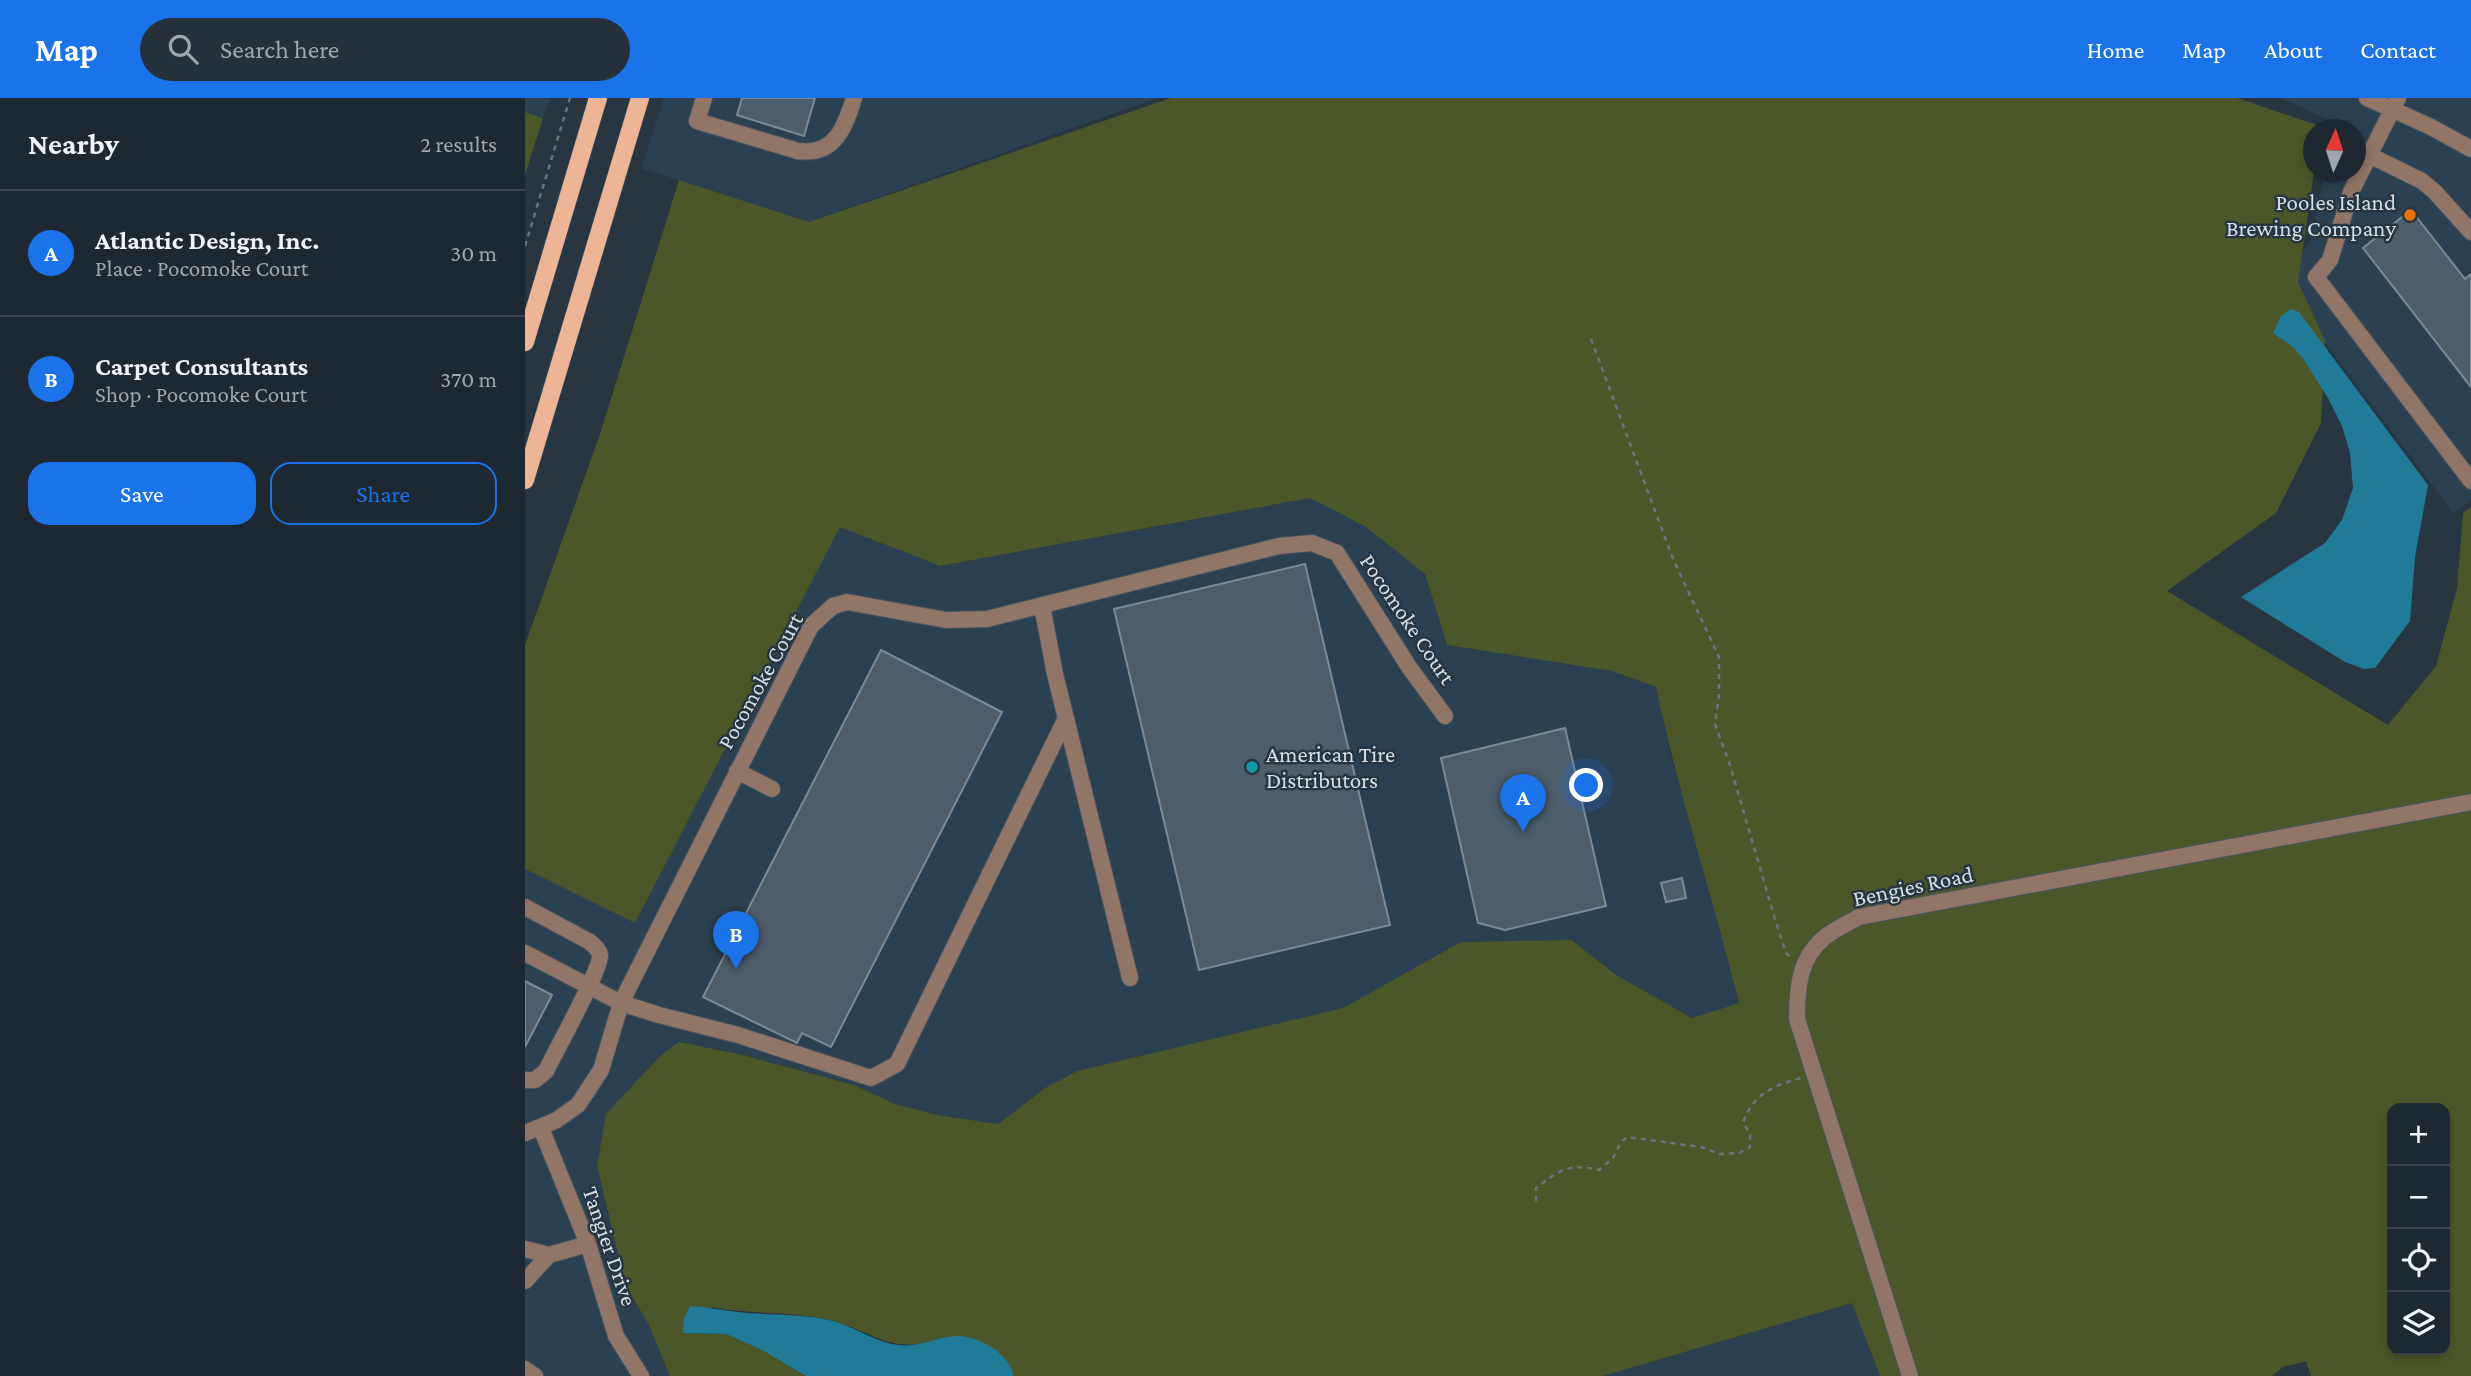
<!DOCTYPE html>
<meta charset="utf-8">
<style>
body{margin:0;font-family:"Crimson Pro",serif;background:#253039;color:#f1f3f6}
.controls{position:absolute;right:21px;bottom:21px;display:grid;overflow:hidden;border-radius:14px;box-shadow:0 4px 10px #0003}
.controls button{width:63px;height:63px;display:grid;place-items:center;padding:0;border:0;border-bottom:2px solid #3b444d;background:#1d2831;color:#f1f3f6;font:35px sans-serif}
.compass{position:absolute;left:1778px;top:21px;width:63px;height:63px;border-radius:50%;background:#1d2831;box-shadow:0 4px 10px #0003;rotate:3deg}
.you{position:absolute;left:1062px;top:688px;width:24px;height:24px;margin:-18px;border:5px solid #fff;border-radius:50%;background:#1a73e8;box-shadow:0 0 0 10px #1a73e833}
.badge{display:grid;place-items:center;width:46px;height:46px;border-radius:50%;background:#1a73e8;color:#fff;font-size:23px;font-weight:700}
.pin{position:absolute;translate:-50% -58px;filter:drop-shadow(0 2px 4px #0008)}
.pin::after{content:'';position:absolute;top:37px;width:24px;height:21px;background:inherit;clip-path:polygon(0 0,100% 0,50% 100%)}
.list{margin:0;padding:0;list-style:none}
h2{display:flex;justify-content:space-between;align-items:center;height:91px;margin:0;padding:0 28px;font-size:30px}
h2 small{font-size:23px;font-weight:400;color:#a0a6ab}
.list li{display:grid;grid-template-columns:46px 1fr auto;gap:21px;align-items:center;box-sizing:border-box;height:126px;padding:0 28px;border-top:2px solid #3b444d}
.list b{display:block;font-size:26px;white-space:nowrap}
.list p{margin:0;font-size:23px;white-space:nowrap;color:#a0a6ab}
.list em{font-size:23px;font-style:normal;color:#a0a6ab}
.actions{display:flex;gap:14px;padding:21px 28px}
.actions a{flex:1;padding:16px 0;border:2px solid #1a73e8;border-radius:21px;text-align:center;font-size:24px;color:#1a73e8}
.actions .main{background:#1a73e8;color:#fff}
.icon{flex:none;width:38px;height:38px;fill:none;stroke:currentColor;stroke-width:2;stroke-linecap:round;stroke-linejoin:round}
.map{position:relative;flex:none;width:1946px;height:1278px;overflow:hidden}
header{display:flex;align-items:center;gap:42px;box-sizing:border-box;height:98px;padding:0 35px;background:#1a73e8;color:#fff}
header strong{font-size:33px}
nav{display:flex;gap:38px;margin-inline-start:auto;font-size:24px}
.search{width:490px;height:63px;background:#253039;display:flex;align-items:center;gap:18px;box-sizing:border-box;padding:0 24px;border-radius:38px;color:#a0a6ab;font-size:26px}
main{display:flex}
aside{flex:1;background:#1d2831}
.map>svg:first-child{display:block}
.built{fill:#2b4050}
.green{fill:#4c5729;fill-rule:evenodd}
.water{fill:#1f7b98}
.building{fill:#4d5d69;stroke:#7a8b98;stroke-width:2}
.lines{fill:none;stroke-linecap:round;stroke-linejoin:round}
.minor-casing{stroke:#46545f;stroke-width:18}
.major-casing{stroke:#46545f;stroke-width:19}
.path{stroke:#68747e;stroke-width:2.5;stroke-dasharray:5 5;stroke-linecap:butt}
.minor{stroke:#917566;stroke-width:16}
.major{stroke:#edb595;stroke-width:18}
.food-dot{fill:#e8710a;stroke:#273641;stroke-width:2.5}
.culture-dot{fill:#0f9aa8;stroke:#273641;stroke-width:2.5}
.labels{text-anchor:middle;stroke-width:5;stroke-linejoin:round;paint-order:stroke}
.poi-label{font-size:23px;fill:#d6dfe6;stroke:#273641;text-anchor:end}
.street-label{font-size:23px;fill:#d6dfe6;stroke:#273641}
</style>
<header>
<strong>Map</strong>
<div class="search"><svg class="icon" aria-label="search" viewBox="0 0 24 24"><circle cx="10" cy="10" r="6"/><path d="M15 15l6 6"/></svg>Search here</div>
<nav><a>Home</a><a>Map</a><a>About</a><a>Contact</a></nav>
</header>
<main>
<aside>
<h2>Nearby<small>2 results</small></h2>
<ul class="list">
<li><span class="badge">A</span><div><b>Atlantic Design, Inc.</b><p>Place · Pocomoke Court</p></div><em>30 m</em></li>
<li><span class="badge">B</span><div><b>Carpet Consultants</b><p>Shop · Pocomoke Court</p></div><em>370 m</em></li>
</ul>
<div class="actions"><a class="main">Save</a><a>Share</a></div>
</aside>
<div class="map">
<svg width="1946" height="1278" viewBox="0 0 1946 1278">
<rect width="100%" height="100%" fill="#273641"/>
<path class="built" d="M0,0H25L18,20L0,14Z
M139,0H632L284,124L116,70Z
M1756,0H1946V402L1929,416L1757,188L1786,142L1800,74H1830V32L1809,31L1810,25Z
M785,400L841,429L900,476L922,547L1087,573L1131,589L1145,655L1196,829L1214,905L1167,920L1093,878L1046,842L936,844L818,910L552,973L520,990L473,1026L413,1017L370,1007L329,987L218,957L154,945L136,957L82,1016L101,1188L124,1227L145,1278H0V771L110,825L315,429L415,468Z
M1327,1205L1355,1278H1078Z"/>
<path class="green" d="M646,0H1712L1795,28L1794,31L1788,32L1789,74L1773,184L1800,242L1796,325L1751,415L1642,493L1863,627L1911,568L1932,490L1938,415L1946,409V1278H1786L1781,1263L1758,1269L1747,1278H1355L1327,1205L1078,1278H489L488,1275L413,1241C365,1257 350,1234 308,1223C269,1213 227,1217 188,1209L158,1235L201,1236L237,1252L281,1278H145L124,1227L101,1188L72,1068L81,1016L136,957L154,944L218,957L329,987L370,1006L413,1017L473,1026L520,990L552,973L818,910L936,844L1046,842L1093,878L1167,920L1214,905C1188,799 1153,695 1131,589L1087,573L922,547L900,476L841,429L785,400L415,468L315,429L110,825L0,771V547L75,336L154,82L284,124ZM1867,1010H1920V1252H1867Z
M0,14L18,20L0,77Z"/>
<path class="water" d="M1766,211L1774,214L1903,387L1890,459L1885,523L1850,570L1839,571L1820,564L1716,499L1800,445L1817,422L1828,390L1825,355L1817,328L1803,300L1779,262L1768,249L1748,235L1756,218Z
M165,1208C181,1209 196,1212 212,1214C244,1218 277,1215 308,1223C330,1229 351,1245 374,1247C397,1250 420,1234 442,1239C463,1244 483,1257 489,1278H281L237,1252L201,1236L158,1235L159,1221Z"/>
<path class="building" d="M217,0H290L279,38L212,17Z
M1886,112L1940,181L1946,176V289L1838,150Z
M780,466L865,827L674,872L589,511Z
M356,552L477,614L306,949L277,935L272,945L178,899Z
M1040,630L1081,808L980,832L953,825L916,660Z
M1157,780L1161,800L1141,804L1136,785Z
M0,883L27,897L0,949Z"/>
<g class="lines">
<g class="minor-casing">
<path id="minor" d="M179,0L172,23L273,53C310,58 320,29 329,0
M1842,0L1906,29L1946,51
M1873,0L1826,94L1805,162L1791,179L1946,383
M1844,57L1897,83L1910,94L1946,134
M517,508L530,576L605,880
M212,673L247,691
M0,809L65,844C69,848 74,851 75,857C76,872 30,954 21,973L10,982H0
M0,855L96,905L134,917L213,937L346,980L372,966L541,620
M16,1030L63,1146L91,1238L116,1278
M0,1035L30,1023L53,1007L76,972L96,905L286,528L308,508L322,504L421,522L462,521L754,448L787,445L812,455L884,569L920,618
M0,1151L24,1157L63,1146
M0,1183L24,1157
M0,1271L10,1278
M1385,1278L1272,921C1272,890 1274,860 1300,839C1310,831 1323,825 1334,819L1946,704"/>
</g>
<g class="major-casing">
<path id="major" d="M0,244L73,0
M0,382L115,0"/>
</g>
<path class="path" d="M0,148L45,0
M1066,241L1148,461L1194,559V598L1190,626L1204,664L1250,821L1261,855L1266,860
M1011,1103V1090C1035,1072 1043,1065 1074,1072L1088,1060L1096,1044L1102,1039L1176,1049L1195,1056L1214,1055L1225,1049V1036L1218,1024C1230,995 1247,988 1276,980"/>
<use href="#minor" class="minor"/>
<use href="#major" class="major"/>
</g>
<circle class="food-dot" cx="1885" cy="117" r="7"/>
<circle class="culture-dot" cx="727" cy="669" r="7"/>
<g class="labels">
<g class="poi-label">
<text x="1871" y="112">Pooles Island<tspan x="1871" dy="26">Brewing Company</tspan></text>
<text x="741" y="664" text-anchor="start">American Tire<tspan x="741" dy="26">Distributors</tspan></text>
</g>
<g class="street-label">
<text transform="translate(883 521) rotate(56)" y="8">Pocomoke Court</text>
<text transform="translate(235 583) rotate(-61)" y="8">Pocomoke Court</text>
<text transform="translate(1388 788) rotate(-12)" y="8">Bengies Road</text>
<text transform="translate(85 1148) rotate(71)" y="8">Tangier Drive</text>
</g>
</g>
</svg>
<div class="controls">
<button>+</button>
<button>−</button>
<button><svg class="icon" aria-label="locate" viewBox="0 0 24 24"><circle cx="12" cy="12" r="6"/><path d="M12 2v4M12 18v4M2 12h4M18 12h4"/></svg></button>
<button><svg class="icon" aria-label="layers" viewBox="0 0 24 24"><path d="M12 4l9 5-9 5-9-5zM3 14l9 5 9-5"/></svg></button>
</div>
<svg class="compass" viewBox="-18 -18 36 36"><path d="M0-13l5 13h-10z" fill="#e53935"/><path d="M0 13l5-13h-10z" fill="#a0a6ab"/></svg>
<div class="you"></div>
<div class="pin badge" style="left:998px;top:734px">A</div>
<div class="pin badge" style="left:211px;top:871px">B</div>
</div>
</main>
